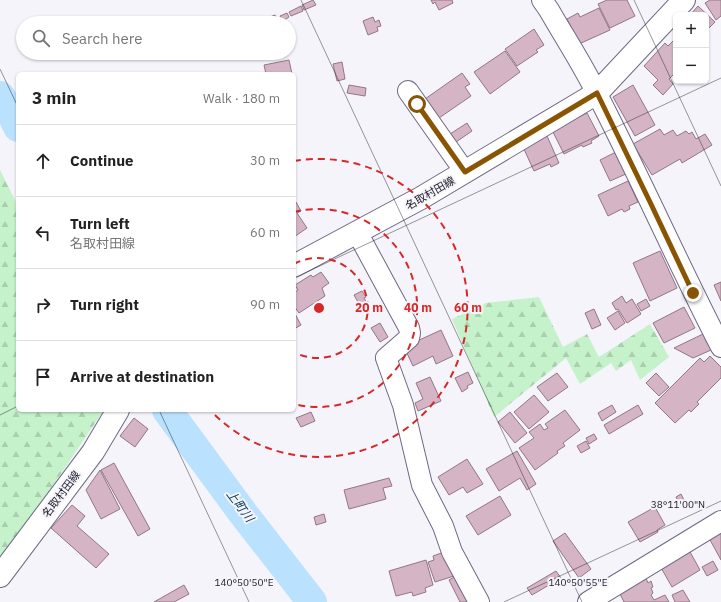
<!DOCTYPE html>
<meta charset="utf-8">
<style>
body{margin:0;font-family:"IBM Plex Sans","Noto Sans JP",sans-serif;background:#f6f6f6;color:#222}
.controls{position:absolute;right:12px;top:12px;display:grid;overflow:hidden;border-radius:6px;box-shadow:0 1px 3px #0004}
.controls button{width:36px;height:36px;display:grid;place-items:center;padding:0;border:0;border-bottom:1px solid #e0e0e0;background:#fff;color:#222;font:20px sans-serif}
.stop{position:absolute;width:12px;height:12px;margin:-9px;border:3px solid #8a5502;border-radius:50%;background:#fff}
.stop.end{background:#8a5502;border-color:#fff;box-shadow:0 1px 4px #0008}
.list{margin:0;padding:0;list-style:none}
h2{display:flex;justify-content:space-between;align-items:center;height:52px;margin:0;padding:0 16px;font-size:17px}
h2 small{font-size:13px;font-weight:400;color:#767676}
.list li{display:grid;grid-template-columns:26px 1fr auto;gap:12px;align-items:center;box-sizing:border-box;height:72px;padding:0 16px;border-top:1px solid #e0e0e0}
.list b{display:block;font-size:15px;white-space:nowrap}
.list p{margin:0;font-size:13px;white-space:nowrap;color:#767676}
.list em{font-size:13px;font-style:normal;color:#767676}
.icon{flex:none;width:22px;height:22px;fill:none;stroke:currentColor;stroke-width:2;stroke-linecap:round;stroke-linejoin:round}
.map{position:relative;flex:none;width:721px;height:602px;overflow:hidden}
.search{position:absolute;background:#fff;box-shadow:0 1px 3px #0004;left:16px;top:16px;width:280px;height:44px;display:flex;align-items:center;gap:10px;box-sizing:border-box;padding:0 14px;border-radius:22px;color:#767676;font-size:15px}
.panel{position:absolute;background:#fff;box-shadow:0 1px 3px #0004;left:16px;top:72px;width:280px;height:340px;border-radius:6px}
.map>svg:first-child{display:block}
.forest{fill:url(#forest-firs)}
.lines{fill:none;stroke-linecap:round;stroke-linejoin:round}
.river{stroke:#bae1fd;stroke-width:30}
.building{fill:#d5b5c5;stroke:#937685}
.minor-casing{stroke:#706884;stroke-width:22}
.secondary-casing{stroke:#706884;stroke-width:24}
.minor{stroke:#fff;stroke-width:20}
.secondary{stroke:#fff;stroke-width:22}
.route{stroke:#8a5502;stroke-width:5}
.ticks{fill:none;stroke:#1f1c28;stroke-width:1;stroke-opacity:0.45}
.ring{fill:none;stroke:#d62828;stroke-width:2;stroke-dasharray:7 5}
.labels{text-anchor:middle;stroke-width:4;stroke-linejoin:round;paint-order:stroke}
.street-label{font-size:11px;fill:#1f1c28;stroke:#f5f4fa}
.water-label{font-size:12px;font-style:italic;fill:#003654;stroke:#f5f4fa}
.ticks-label{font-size:10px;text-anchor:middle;fill:#1f1c28;stroke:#f5f4fa;stroke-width:4;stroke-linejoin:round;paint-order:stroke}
.centre{fill:#d62828;stroke:#f5f4fa;stroke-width:2}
.ring-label{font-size:12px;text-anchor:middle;font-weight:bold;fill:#d62828;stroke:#f5f4fa;stroke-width:4;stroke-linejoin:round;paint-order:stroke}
</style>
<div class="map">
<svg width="721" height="602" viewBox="0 0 721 602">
<defs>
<pattern id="forest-firs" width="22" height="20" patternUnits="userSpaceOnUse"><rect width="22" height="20" fill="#c6f2cb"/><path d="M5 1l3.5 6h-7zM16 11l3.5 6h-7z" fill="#aacfae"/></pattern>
</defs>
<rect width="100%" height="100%" fill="#f5f4fa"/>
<path class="forest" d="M0,170L18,206V410H104L0,564Z
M539,297L563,347L587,334L599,357L650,324L669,357L640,380L631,360L616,371L611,363L580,384L566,358L494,417L452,319L486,303Z"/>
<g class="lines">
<path class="river" d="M0,96L11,112L18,127
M167,410L242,512L312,602"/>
</g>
<path class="building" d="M313,0L316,5L304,10L302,5Z
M431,0H452L453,3L439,10L435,2L433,4Z
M607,0H627L635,16L610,28L598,4Z
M710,0H721V16L716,20L705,3Z
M301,6L303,11L291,16L289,12Z
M698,6L715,22L706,31V15H690Z
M599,8L610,30L579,44L567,19L578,13L580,17Z
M287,13L289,17L283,21L280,16Z
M275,15L278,23H266L265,19Z
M373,17L375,22L379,20L381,26L377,27L378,31L368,35L363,21Z
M534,29L544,45L536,50L538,52L517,66L505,49Z
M673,41L676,44V72L669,79L673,84L663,95L653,85L658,80L644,66L665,43L668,46Z
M505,51L520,72L490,94L474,72Z
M289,60L292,74H266L264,65Z
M342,62L345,79L337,81L333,64Z
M462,73L470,84L465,87L471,96L439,118L425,99Z
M349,85L366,88L365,96L347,93Z
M633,85L655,125L635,136L613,97Z
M587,113L599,136L591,141L592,143L583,147L582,145L564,154L552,130Z
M467,123L472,131L456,142L450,134Z
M660,129L664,135L673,130L677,136L686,131L689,134L692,132L696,139L705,134L712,145L682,163L680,159L652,175L633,144Z
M547,136L559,163L551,167L550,164L534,171L523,147Z
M616,152L626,174L610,181L600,160Z
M628,181L638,202L629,206L630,209L624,212L622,209L608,216L598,195Z
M296,202L301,211L297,213L307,228L294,237V203Z
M660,251L677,288L650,301L633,263Z
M321,272L329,283L322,288L325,296L299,313L294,306V293L298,290L295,285L311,275L313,277Z
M721,282V301L714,285Z
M362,291L366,297L364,298L369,307L363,311L354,295Z
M622,296L626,303L632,299L641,314L627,323L618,309L616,310L612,303Z
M646,299L650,306L641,311L637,304Z
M684,307L695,328L664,343L653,323Z
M594,309L601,325L592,329L585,313Z
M618,311L625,323L615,330L607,318Z
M294,312L301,325L294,329Z
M380,323L388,337L380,342L371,328Z
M441,330L453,356L436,364L433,356L413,366L404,347Z
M703,334L711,350L693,358L674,348Z
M710,356L721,367V378L697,402L699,404L691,412L689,410L675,423L655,403L700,358L704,362Z
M468,372L473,383L467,386L468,388L462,392L455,378Z
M557,373L568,387L548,401L537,387Z
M656,373L669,387L659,396L646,383Z
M430,377L441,401L418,411L415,403L423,399L416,383Z
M534,395L549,412L529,429L514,412Z
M612,405L616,412L602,421L598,413Z
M638,405L643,414L609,434L604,425Z
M565,410L580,430L563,443L565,446L557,451L558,453L535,470L519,448L534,438L529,432L540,424L544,430L548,428L545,424Z
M311,412L315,421L301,427L296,418Z
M510,412L527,433L515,443L498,422Z
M134,418L148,429L135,447L120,436Z
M594,434L597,439L589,444L586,438Z
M586,441L590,448L581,453L577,446Z
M517,451L536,484L527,490L520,478L499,491L486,469Z
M467,459L483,484L467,493L463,487L449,495L438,477Z
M114,463L150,529L138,536L101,470Z
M100,470L120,509L101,519L86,490Z
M389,478L392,486L383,488L386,499L349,509L344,490Z
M681,494L684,500L679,503L676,497Z
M500,496L511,515L478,535L466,516Z
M72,505L85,516L77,526L109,554L96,568L51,528Z
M655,507L665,525L657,530L658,532L640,542L628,522Z
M324,514L326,522L316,525L314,517Z
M721,532V560L709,538Z
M565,533L591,569L579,578L553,541Z
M689,550L700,570L672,587L660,566Z
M447,551L454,576L435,582L428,562L434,560L433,556Z
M426,560L433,585L425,588L426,592L413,596L412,592L396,596L389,571Z
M713,561L718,570L707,576L702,567Z
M556,571L561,578L532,595L527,588Z
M458,575L468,602H460L449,580Z
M645,576L648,583L651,581L653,587L651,588L653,593L651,595L654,600L665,595L669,602H624L618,590Z
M184,585L189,594L174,602H154Z
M683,590L690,602H675L672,595Z"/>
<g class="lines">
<g class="minor-casing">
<path id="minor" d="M542,0L549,10C565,38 583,65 597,94C640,177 678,264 721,347
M408,91L465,172
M357,232L409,328L410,333L409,338L386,358L403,405L422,485L443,526L452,552L479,602
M588,602L721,521"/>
</g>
<g class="secondary-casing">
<path id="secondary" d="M294,266L421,198L597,93L684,0
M0,576L93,452L118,410"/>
</g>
<use href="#minor" class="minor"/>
<use href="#secondary" class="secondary"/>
</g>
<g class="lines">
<path class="route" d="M417,104L465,172L597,93L650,202L693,293"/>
</g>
<path class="ticks" d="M301,0L582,602M634,0L721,186M0,69L18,107M294,278L721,78M159,410L249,602M0,415L18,406M504,602L721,501"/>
<g class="ring">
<path d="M294 264A50 50 0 1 1 294 352"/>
<path d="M294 212A99 99 0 1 1 294 404"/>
<path d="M294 161A149 149 0 1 1 211 411"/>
</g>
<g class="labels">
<g class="street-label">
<text transform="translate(430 193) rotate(-30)" y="4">名取村田線</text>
<text transform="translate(61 494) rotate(-53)" y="4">名取村田線</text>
</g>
<g class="water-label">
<text transform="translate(240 506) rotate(53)" y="4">上町川</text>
</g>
</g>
<g class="ticks-label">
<text x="678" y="508">38°11'00"N</text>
<text x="244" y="586">140°50'50"E</text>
<text x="578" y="586">140°50'55"E</text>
</g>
<circle cx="319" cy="308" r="6" class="centre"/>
<g class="ring-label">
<text x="369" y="312">20 m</text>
<text x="418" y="312">40 m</text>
<text x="468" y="312">60 m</text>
</g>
</svg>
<div class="controls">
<button>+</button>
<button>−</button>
</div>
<div class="stop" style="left:417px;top:104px"></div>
<div class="stop end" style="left:693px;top:293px"></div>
<div class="search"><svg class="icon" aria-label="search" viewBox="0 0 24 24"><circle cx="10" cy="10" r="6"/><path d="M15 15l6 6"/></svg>Search here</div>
<section class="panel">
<h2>3 min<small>Walk · 180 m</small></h2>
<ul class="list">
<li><svg class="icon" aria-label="ahead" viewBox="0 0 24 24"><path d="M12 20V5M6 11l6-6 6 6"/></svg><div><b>Continue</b></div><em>30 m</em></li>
<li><svg class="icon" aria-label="left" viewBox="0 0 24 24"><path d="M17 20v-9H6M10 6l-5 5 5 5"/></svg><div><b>Turn left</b><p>名取村田線</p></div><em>60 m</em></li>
<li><svg class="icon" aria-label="right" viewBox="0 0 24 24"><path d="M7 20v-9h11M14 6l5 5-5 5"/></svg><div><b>Turn right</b></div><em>90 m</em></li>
<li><svg class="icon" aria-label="arrive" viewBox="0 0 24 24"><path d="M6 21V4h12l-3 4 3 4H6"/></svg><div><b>Arrive at destination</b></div></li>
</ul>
</section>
</div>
